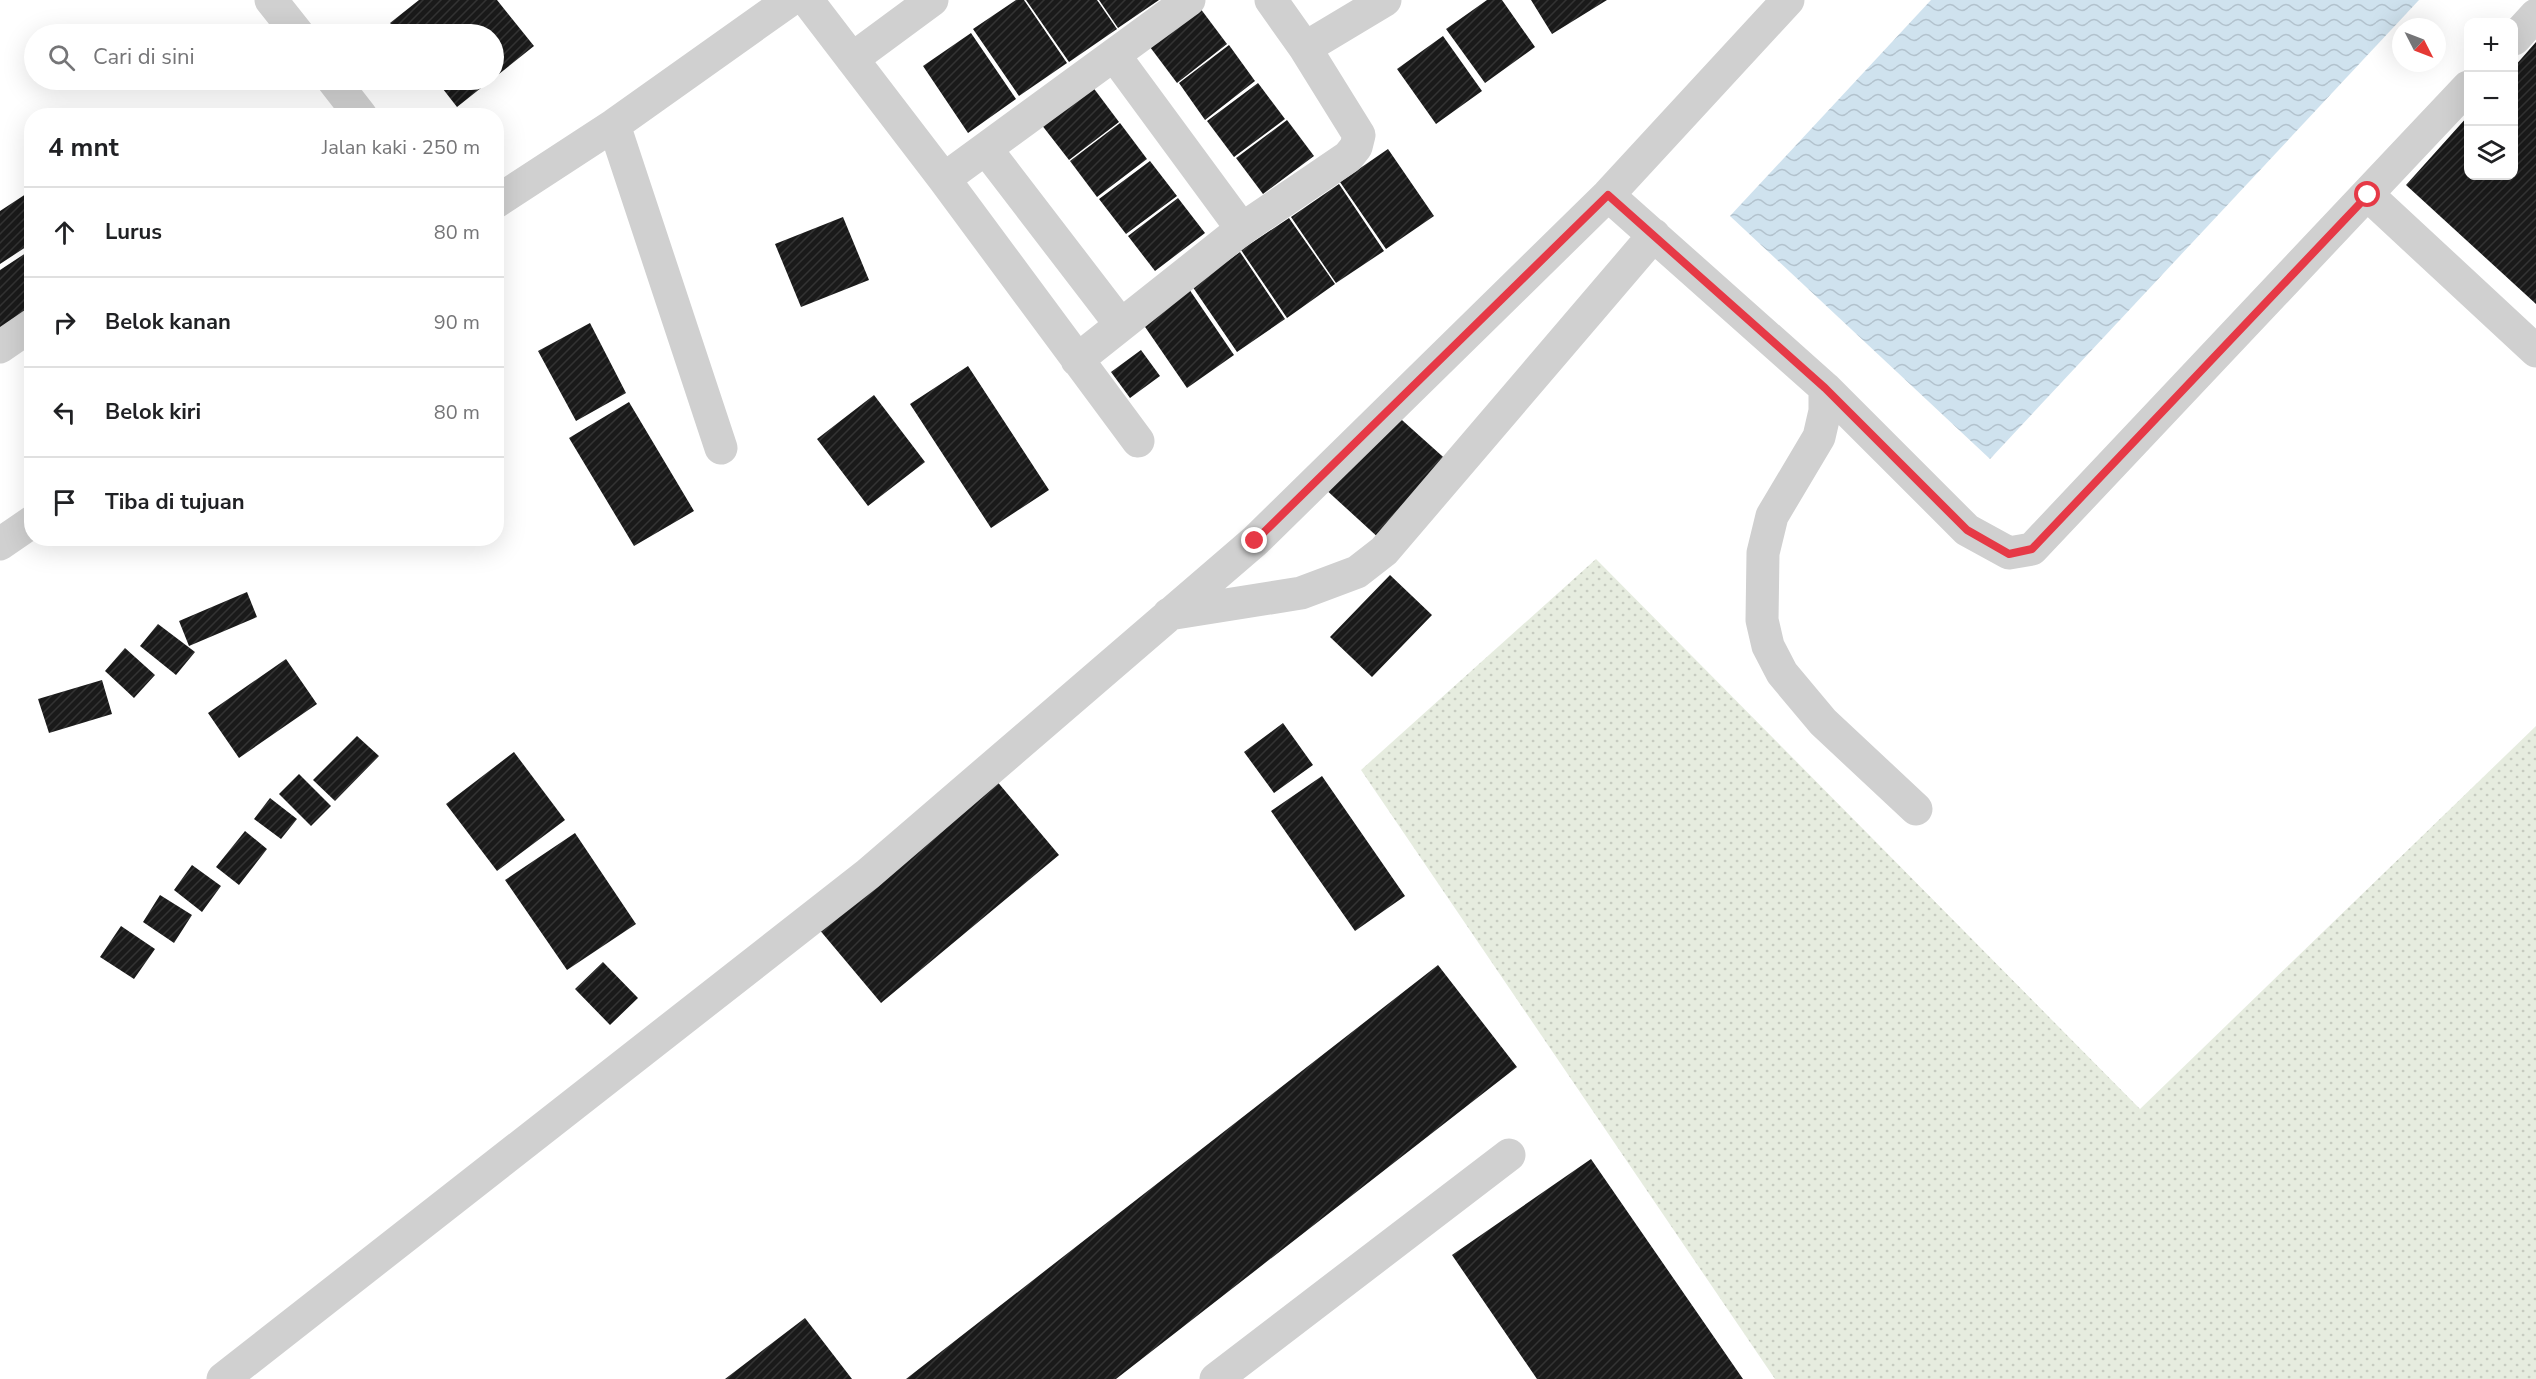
<!DOCTYPE html>
<html lang="id">
<meta charset="utf-8">
<style>
body{margin:0;font-family:"Nunito Sans",sans-serif;background:#f2f2f2;color:#202124}
.controls{position:absolute;right:18px;top:18px;display:grid;overflow:hidden;border-radius:12px;box-shadow:0 6px 24px #0002}
.controls button{width:54px;height:54px;display:grid;place-items:center;padding:0;border:0;border-bottom:2px solid #e0e0e0;background:#fff;color:#202124;font:30px sans-serif}
.compass{position:absolute;left:2392px;top:18px;width:54px;height:54px;border-radius:50%;background:#fff;box-shadow:0 6px 24px #0002;rotate:132deg}
.stop{position:absolute;width:18px;height:18px;margin:-14px;border:4px solid #e63946;border-radius:50%;background:#fff}
.stop.end{background:#e63946;border-color:#fff;box-shadow:0 2px 6px #0008}
.list{margin:0;padding:0;list-style:none}
h2{display:flex;justify-content:space-between;align-items:center;height:78px;margin:0;padding:0 24px;font-size:26px}
h2 small{font-size:20px;font-weight:400;color:#757577}
.list li{display:grid;grid-template-columns:39px 1fr auto;gap:18px;align-items:center;box-sizing:border-box;height:90px;padding:0 24px;border-top:2px solid #e0e0e0}
.list b{display:block;font-size:22px;white-space:nowrap}
.list em{font-size:20px;font-style:normal;color:#757577}
.icon{flex:none;width:33px;height:33px;fill:none;stroke:currentColor;stroke-width:2;stroke-linecap:round;stroke-linejoin:round}
.map{position:relative;flex:none;width:2536px;height:1379px;overflow:hidden}
.search{position:absolute;background:#fff;box-shadow:0 6px 24px #0002;left:24px;top:24px;width:480px;height:66px;display:flex;align-items:center;gap:15px;box-sizing:border-box;padding:0 21px;border-radius:33px;color:#757577;font-size:22px}
.panel{position:absolute;background:#fff;box-shadow:0 6px 24px #0002;left:24px;top:108px;width:480px;height:438px;border-radius:24px}
.map>svg:first-child{display:block}
.grass{fill:url(#grass-dots)}
.water{fill:url(#water-waves)}
.building{fill:url(#building-hatch)}
.lines{fill:none;stroke-linecap:round;stroke-linejoin:round}
.minor{stroke:#d0d0d0;stroke-width:33}
.route{stroke:#e63946;stroke-width:8}
</style>
<div class="map">
<svg width="2536" height="1379" viewBox="0 0 2536 1379">
<defs>
<pattern id="grass-dots" width="8" height="8" patternUnits="userSpaceOnUse" patternTransform="scale(1.5)"><rect width="8" height="8" fill="#e6ecdf"/><path d="M2 2h.1M6 6h.1" fill="none" stroke="#c6cbc0" stroke-width="1.8" stroke-linecap="round"/></pattern>
<pattern id="water-waves" width="16" height="10" patternUnits="userSpaceOnUse" patternTransform="scale(1.5)"><rect width="16" height="10" fill="#cfe2ee"/><path d="M0 5q4-4 8 0t8 0" fill="none" stroke="#b2c2cd"/></pattern>
<pattern id="building-hatch" width="6" height="6" patternUnits="userSpaceOnUse" patternTransform="scale(1.5)"><rect width="6" height="6" fill="#1a1a1a"/><path d="M-1 1l2-2M0 6l6-6M5 7l2-2" fill="none" stroke="#333"/></pattern>
</defs>
<rect width="100%" height="100%" fill="#fff"/>
<path class="grass" d="M1596,559L2140,1109L2536,726V1379H1775L1361,770Z"/>
<path class="water" d="M1931,0H2419L1990,459L1730,216Z"/>
<path class="building" d="M419,0H497L534,46L494,78V34H400L390,23Z
M1016,0H1024L1067,63L1019,96L973,29Z
M1026,0H1097L1117,29L1069,62Z
M1099,0H1159L1118,28Z
M1487,0H1502L1535,47L1485,83L1446,29Z
M1531,0H1607L1552,34Z
M1200,8L1227,44L1177,83L1150,47Z
M971,33L1016,99L968,133L923,66Z
M1443,36L1482,91L1436,124L1397,69Z
M2536,42V304L2406,185L2468,116V176H2514V67Z
M1229,45L1255,81L1205,120L1179,83Z
M436,80H491L457,107Z
M1258,83L1285,119L1234,157L1207,121Z
M1092,86L1119,122L1069,160L1041,124Z
M1287,120L1314,156L1263,194L1236,158Z
M1120,123L1147,159L1097,197L1070,161Z
M1388,149L1434,216L1386,249L1340,182Z
M1150,161L1177,196L1126,234L1099,199Z
M1339,184L1384,251L1336,283L1291,217Z
M32,190V243L0,264V211Z
M1178,198L1205,233L1155,271L1128,236Z
M843,217L869,280L801,307L775,244Z
M1289,218L1335,284L1287,318L1241,250Z
M32,249V306L0,328V270Z
M1240,252L1285,319L1237,352L1192,286Z
M1189,289L1234,355L1187,388L1141,321Z
M590,323L626,393L576,421L538,351Z
M1141,350L1160,376L1130,398L1111,372Z
M968,366L1049,490L991,528L910,404Z
M874,395L925,462L868,506L817,439Z
M629,402L694,511L634,546L569,438Z
M1393,412L1451,464L1381,540L1323,487Z
M1390,575L1432,615L1372,677L1330,637Z
M247,592L257,617L189,646L179,621Z
M158,624L195,652L176,675L140,646Z
M125,648L155,675L134,698L105,671Z
M286,659L317,704L239,758L208,713Z
M102,680L112,714L49,733L38,699Z
M1283,723L1313,765L1274,793L1244,752Z
M357,736L379,756L335,801L313,780Z
M514,752L565,820L497,871L446,804Z
M299,774L331,806L311,826L279,794Z
M1322,776L1405,896L1355,931L1271,811Z
M995,779L1059,855L881,1003L818,928Z
M270,798L297,819L281,839L254,819Z
M245,831L267,849L239,885L216,867Z
M575,833L636,924L567,970L505,880Z
M192,865L221,886L202,912L174,890Z
M160,895L192,915L174,943L143,922Z
M121,926L155,949L134,979L100,957Z
M603,962L638,998L610,1025L575,989Z
M1438,965L1517,1067L1116,1379H906Z
M1591,1159L1743,1379H1537L1452,1255Z
M805,1318L852,1379H725Z"/>
<g class="lines">
<path class="minor" d="M271,0L298,34
M807,0L944,179L1138,441
M2514,39L2536,15
M1305,48L1385,0
M1114,55L1242,229
M852,59L932,0
M333,80L361,116
M614,125L721,448
M986,149L1121,325
M944,179L1189,0
M1608,195L1825,388V411L1819,437L1772,516L1763,553L1762,620L1768,646L1782,673L1823,722L1916,809
M2368,195L2536,351
M496,202L614,125L790,0
M0,347L32,325
M1077,360L1242,229L1348,157L1356,147L1359,135L1305,48L1271,0
M1825,388L1967,530L2009,553L2032,549L2468,87
M0,544L32,522
M1169,614L1301,593L1357,572L1384,551L1654,235
M223,1379L868,874L1255,541L1608,195L1788,0
M1216,1379L1509,1155"/>
</g>
<g class="lines">
<path class="route" d="M1255,541L1608,195L1825,388L1967,530L2009,554L2032,549L2368,195"/>
</g>
</svg>
<div class="controls">
<button>+</button>
<button>−</button>
<button><svg class="icon" aria-label="layers" viewBox="0 0 24 24"><path d="M12 4l9 5-9 5-9-5zM3 14l9 5 9-5"/></svg></button>
</div>
<svg class="compass" viewBox="-18 -18 36 36"><path d="M0-13l5 13h-10z" fill="#e53935"/><path d="M0 13l5-13h-10z" fill="#757577"/></svg>
<div class="stop" style="left:2368px;top:195px"></div>
<div class="stop end" style="left:1255px;top:541px"></div>
<div class="search"><svg class="icon" aria-label="search" viewBox="0 0 24 24"><circle cx="10" cy="10" r="6"/><path d="M15 15l6 6"/></svg>Cari di sini</div>
<section class="panel">
<h2>4 mnt<small>Jalan kaki · 250 m</small></h2>
<ul class="list">
<li><svg class="icon" aria-label="ahead" viewBox="0 0 24 24"><path d="M12 20V5M6 11l6-6 6 6"/></svg><div><b>Lurus</b></div><em>80 m</em></li>
<li><svg class="icon" aria-label="right" viewBox="0 0 24 24"><path d="M7 20v-9h11M14 6l5 5-5 5"/></svg><div><b>Belok kanan</b></div><em>90 m</em></li>
<li><svg class="icon" aria-label="left" viewBox="0 0 24 24"><path d="M17 20v-9H6M10 6l-5 5 5 5"/></svg><div><b>Belok kiri</b></div><em>80 m</em></li>
<li><svg class="icon" aria-label="arrive" viewBox="0 0 24 24"><path d="M6 21V4h12l-3 4 3 4H6"/></svg><div><b>Tiba di tujuan</b></div></li>
</ul>
</section>
</div>
